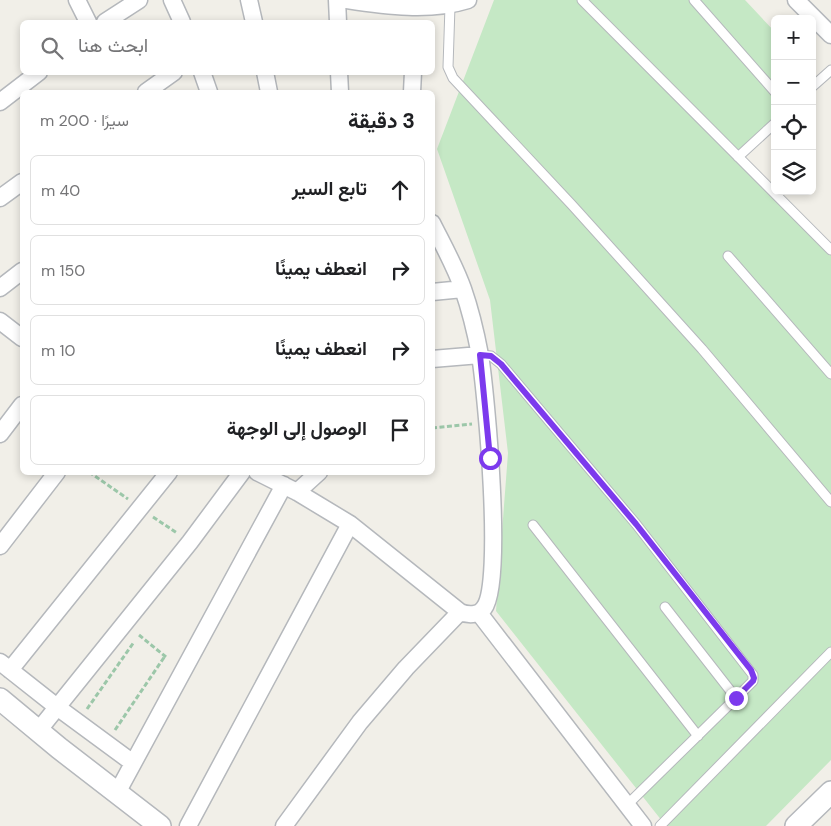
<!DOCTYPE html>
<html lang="ar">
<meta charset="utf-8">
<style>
body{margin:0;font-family:"DM Sans",Vazirmatn,sans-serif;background:#f6f6f6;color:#202124;direction:rtl}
.controls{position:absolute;right:15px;top:15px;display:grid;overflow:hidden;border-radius:8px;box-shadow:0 2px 8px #0003}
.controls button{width:45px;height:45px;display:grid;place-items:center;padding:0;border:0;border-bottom:1px solid #e0e0e0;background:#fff;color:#202124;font:25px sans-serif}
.stop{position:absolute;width:15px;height:15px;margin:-11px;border:4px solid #7c3aed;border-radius:50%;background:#fff}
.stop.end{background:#7c3aed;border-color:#fff;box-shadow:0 1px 5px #0008}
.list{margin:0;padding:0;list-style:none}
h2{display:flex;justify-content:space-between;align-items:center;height:65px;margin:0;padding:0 20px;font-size:21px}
h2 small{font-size:16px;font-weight:400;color:#757577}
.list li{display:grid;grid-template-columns:32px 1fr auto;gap:15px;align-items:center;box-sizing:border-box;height:70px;margin:0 10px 10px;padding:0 10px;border:1px solid #e0e0e0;border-radius:8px}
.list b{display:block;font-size:19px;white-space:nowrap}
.list em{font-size:16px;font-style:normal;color:#757577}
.icon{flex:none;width:28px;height:28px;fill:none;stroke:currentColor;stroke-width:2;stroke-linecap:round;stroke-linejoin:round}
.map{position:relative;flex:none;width:831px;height:826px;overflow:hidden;direction:ltr}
.search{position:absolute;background:#fff;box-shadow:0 2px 8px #0003;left:20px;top:20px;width:415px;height:55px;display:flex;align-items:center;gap:12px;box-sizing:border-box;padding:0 18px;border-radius:8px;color:#757577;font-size:19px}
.panel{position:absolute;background:#fff;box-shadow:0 2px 8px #0003;left:20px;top:90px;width:415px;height:385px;border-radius:8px;direction:rtl}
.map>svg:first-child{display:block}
.green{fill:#c5e8c5}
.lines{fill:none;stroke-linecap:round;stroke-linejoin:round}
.service-casing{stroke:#b5b8bc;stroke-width:11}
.minor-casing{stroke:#b5b8bc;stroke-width:19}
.tertiary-casing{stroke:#b5b8bc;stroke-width:24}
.path{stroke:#9cc7a9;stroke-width:3;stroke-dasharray:5 2.5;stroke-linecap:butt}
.service{stroke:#fff;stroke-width:9}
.minor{stroke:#fff;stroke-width:16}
.tertiary{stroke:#fff;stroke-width:21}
.route{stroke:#7c3aed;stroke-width:6}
</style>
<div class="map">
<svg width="831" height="826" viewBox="0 0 831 826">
<rect width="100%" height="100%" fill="#f1efe8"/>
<path class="green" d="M494,0H745L775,32V128L741,159L831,255V760L766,826H666L496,611L508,453L490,300L437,149Z"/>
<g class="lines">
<g class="service-casing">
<path id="service" d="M582,0L831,250
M694,0L775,92
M450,6L448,67L453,78L572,205L702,349L831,502
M812,87L831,70
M738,157L775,123
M728,256L831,374
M480,355L491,356L501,364L636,524L753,675V681L736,698L627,805
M533,525L698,736
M665,607L736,698
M660,826L831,652"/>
</g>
<g class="minor-casing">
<path id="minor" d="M77,0L88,22
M172,0L182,22
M249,0L254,22
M337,0L338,22
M347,0C386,6 430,12 468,0
M796,0L831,35
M105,22L139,0
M202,72L209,92
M265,72L269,92
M339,72L340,92
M146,92L174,72
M412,92L413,72
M0,102L39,72
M0,198L22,182
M0,288L22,271
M432,292L463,289
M0,321L22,338
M432,359L480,355
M0,434L22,405
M257,472L297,492L350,524L460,612C467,615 479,616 484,608C504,583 486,393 480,355C476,334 470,309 463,289C455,266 443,245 432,223
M297,492L319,472
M0,546L57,472
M479,613L643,826
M0,662L57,707L133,763
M10,670L169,472
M38,731L190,542L242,472
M117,793L284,485
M188,826L350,524
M284,826L360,722L406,668L460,612"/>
</g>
<g class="tertiary-casing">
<path id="tertiary" d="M0,699L59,748L160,826
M796,826L831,792"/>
</g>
<path class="path" d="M432,428L472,424
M89,472L128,499
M153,517L177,533
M139,635L166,657
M87,709L134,642
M115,730L165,656"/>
<use href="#service" class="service"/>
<use href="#minor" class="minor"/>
<use href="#tertiary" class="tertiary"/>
</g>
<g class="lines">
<path class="route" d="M490,458L480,355L491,356L501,364L636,524L751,670L754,678L753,681L736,698"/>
</g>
</svg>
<div class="controls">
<button>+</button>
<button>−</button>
<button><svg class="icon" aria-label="locate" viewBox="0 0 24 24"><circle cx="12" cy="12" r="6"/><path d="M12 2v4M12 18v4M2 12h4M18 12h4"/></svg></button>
<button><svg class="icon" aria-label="layers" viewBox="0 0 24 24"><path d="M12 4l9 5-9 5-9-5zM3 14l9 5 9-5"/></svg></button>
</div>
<div class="stop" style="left:490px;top:458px"></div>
<div class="stop end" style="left:736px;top:698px"></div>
<div class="search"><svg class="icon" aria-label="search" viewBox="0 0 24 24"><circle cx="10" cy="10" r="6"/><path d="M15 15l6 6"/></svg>ابحث هنا</div>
<section class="panel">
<h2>3 دقيقة<small>سيرًا · 200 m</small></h2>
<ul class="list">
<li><svg class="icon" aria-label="ahead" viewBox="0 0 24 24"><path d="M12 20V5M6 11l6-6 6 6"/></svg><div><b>تابع السير</b></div><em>40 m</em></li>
<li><svg class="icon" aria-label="right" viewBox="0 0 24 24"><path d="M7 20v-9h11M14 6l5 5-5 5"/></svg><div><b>انعطف يمينًا</b></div><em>150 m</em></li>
<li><svg class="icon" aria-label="right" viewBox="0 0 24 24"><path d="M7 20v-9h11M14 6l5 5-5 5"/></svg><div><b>انعطف يمينًا</b></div><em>10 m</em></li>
<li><svg class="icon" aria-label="arrive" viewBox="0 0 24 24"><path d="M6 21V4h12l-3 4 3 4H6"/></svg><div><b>الوصول إلى الوجهة</b></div></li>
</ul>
</section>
</div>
